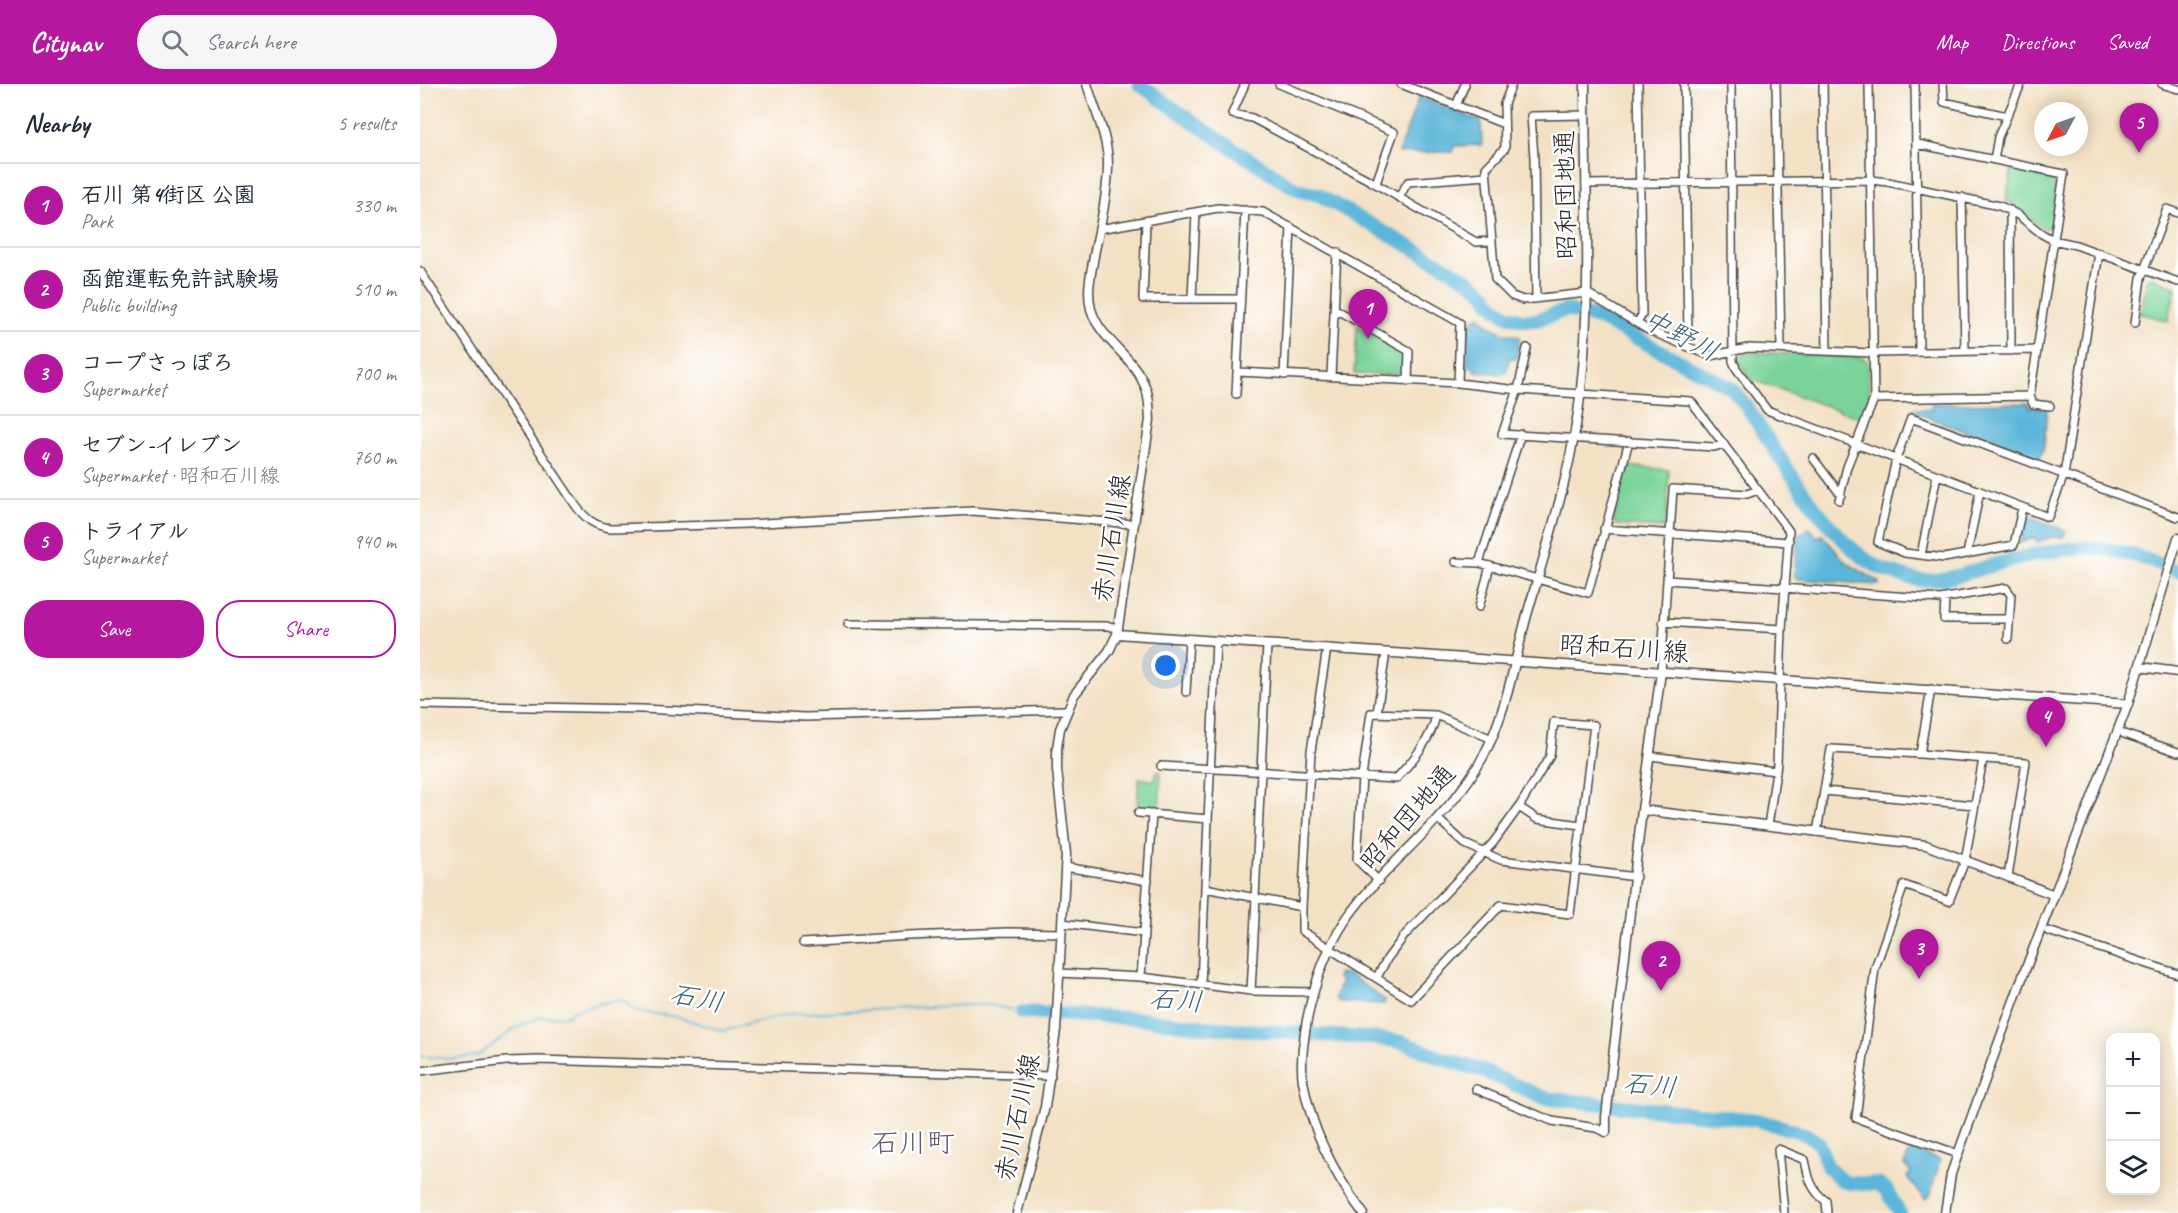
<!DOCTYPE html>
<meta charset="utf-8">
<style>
body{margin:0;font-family:Caveat,"Klee One",sans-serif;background:#f6f6f7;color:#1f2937}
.controls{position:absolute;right:18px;bottom:18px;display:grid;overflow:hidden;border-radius:12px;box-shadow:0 3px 15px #0003}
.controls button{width:54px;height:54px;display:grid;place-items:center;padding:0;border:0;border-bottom:2px solid #e0e1e3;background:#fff;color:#1f2937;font:30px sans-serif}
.compass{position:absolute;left:1614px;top:18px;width:54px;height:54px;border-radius:50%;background:#fff;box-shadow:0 3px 15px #0003;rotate:229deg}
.you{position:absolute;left:746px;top:582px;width:21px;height:21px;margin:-15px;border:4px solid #fff;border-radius:50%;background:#1a73e8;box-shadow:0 0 0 9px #1a73e833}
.badge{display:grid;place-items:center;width:39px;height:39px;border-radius:50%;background:#b5179e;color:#fff;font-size:20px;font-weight:700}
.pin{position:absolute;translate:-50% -50px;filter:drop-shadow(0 2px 3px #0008)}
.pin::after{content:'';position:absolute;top:32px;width:21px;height:18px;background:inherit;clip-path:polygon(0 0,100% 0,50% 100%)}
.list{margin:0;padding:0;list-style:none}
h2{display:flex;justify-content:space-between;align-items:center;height:78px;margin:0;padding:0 24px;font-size:26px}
h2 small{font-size:20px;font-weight:400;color:#747a83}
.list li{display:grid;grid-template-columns:39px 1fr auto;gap:18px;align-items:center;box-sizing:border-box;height:84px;padding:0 24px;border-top:2px solid #e0e1e3}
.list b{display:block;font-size:22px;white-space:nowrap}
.list p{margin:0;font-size:20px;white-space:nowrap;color:#747a83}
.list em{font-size:20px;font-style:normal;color:#747a83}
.actions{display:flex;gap:12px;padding:18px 24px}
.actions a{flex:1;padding:14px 0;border:2px solid #b5179e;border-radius:24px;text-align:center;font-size:21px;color:#b5179e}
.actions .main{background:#b5179e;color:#fff}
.icon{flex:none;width:33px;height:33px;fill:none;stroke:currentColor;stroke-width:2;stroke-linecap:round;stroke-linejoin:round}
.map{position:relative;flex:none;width:1758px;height:1129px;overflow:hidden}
header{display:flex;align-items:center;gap:36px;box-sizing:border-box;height:84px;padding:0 30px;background:#b5179e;color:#fff}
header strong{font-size:28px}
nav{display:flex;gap:33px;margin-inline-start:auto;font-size:21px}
.search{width:420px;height:54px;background:#f6f6f7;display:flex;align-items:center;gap:15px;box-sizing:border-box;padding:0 21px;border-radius:33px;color:#747a83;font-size:22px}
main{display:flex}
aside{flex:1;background:#fff}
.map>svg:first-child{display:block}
.green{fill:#7ad49a;stroke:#528062;stroke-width:1.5}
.water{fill:#5bb6d9;stroke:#437082;stroke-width:1.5}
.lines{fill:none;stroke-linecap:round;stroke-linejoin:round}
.stream{stroke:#5bb6d9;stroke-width:2}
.river{stroke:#5bb6d9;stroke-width:14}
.minor-casing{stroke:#494642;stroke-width:10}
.tertiary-casing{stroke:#494642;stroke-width:11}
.minor{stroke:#fff;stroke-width:7}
.tertiary{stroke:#fff;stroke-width:8}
.labels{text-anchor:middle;stroke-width:5;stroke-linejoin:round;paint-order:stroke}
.street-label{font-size:26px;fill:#2b2b2b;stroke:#fff}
.water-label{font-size:27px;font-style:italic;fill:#3e6371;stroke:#fff}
.quarter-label{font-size:28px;fill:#685770;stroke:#fff}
</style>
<header>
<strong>Citynav</strong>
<div class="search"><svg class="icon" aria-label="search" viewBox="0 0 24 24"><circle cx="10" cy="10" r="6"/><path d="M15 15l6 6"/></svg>Search here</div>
<nav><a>Map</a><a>Directions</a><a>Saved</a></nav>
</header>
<main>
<aside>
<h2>Nearby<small>5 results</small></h2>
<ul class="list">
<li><span class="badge">1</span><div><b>石川 第4街区 公園</b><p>Park</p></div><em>330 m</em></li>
<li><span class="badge">2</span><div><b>函館運転免許試験場</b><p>Public building</p></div><em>510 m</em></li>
<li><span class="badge">3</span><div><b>コープさっぽろ</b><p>Supermarket</p></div><em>700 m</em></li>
<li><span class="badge">4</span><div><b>セブン-イレブン</b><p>Supermarket · 昭和石川線</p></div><em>760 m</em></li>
<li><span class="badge">5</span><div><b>トライアル</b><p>Supermarket</p></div><em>940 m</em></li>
</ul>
<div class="actions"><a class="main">Save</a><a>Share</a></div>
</aside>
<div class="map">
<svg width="1758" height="1129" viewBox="0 0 1758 1129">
<rect width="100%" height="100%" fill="#fff"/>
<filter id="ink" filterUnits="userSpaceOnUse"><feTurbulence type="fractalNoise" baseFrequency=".0167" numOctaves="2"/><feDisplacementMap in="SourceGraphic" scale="12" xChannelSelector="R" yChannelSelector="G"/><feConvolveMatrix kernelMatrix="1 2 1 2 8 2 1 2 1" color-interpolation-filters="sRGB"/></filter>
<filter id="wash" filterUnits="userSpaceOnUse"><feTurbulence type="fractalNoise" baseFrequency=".008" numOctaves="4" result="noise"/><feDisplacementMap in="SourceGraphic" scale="24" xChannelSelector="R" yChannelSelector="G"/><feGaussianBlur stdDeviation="1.35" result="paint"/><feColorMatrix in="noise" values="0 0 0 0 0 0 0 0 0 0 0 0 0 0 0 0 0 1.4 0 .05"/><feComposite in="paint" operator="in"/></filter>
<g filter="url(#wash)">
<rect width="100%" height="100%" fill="#f3e1c5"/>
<path class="green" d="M1592,84L1635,93L1638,97L1631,142L1624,145L1591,119L1586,117Z
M1731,193L1756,203L1748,237L1720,229L1727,196Z
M937,242L982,268L985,272V288L981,291L934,290Z
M1350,269L1438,273L1443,274L1448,278L1449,312L1441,334L1330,295L1318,276L1323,270Z
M1208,382L1249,386L1246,441L1243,444L1196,441L1193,436Z
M737,687L741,688L739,725L717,724L719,694L734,697Z"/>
<path class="water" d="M999,13L1061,37L1062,61L1034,62L1033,68L978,69Z
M1060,232C1071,245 1084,250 1100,253L1096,275L1089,274L1086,288L1083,290L1054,287V283L1047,282L1049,239Z
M1608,319L1610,325L1613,323L1627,325L1624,363L1619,376L1492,327V325H1511L1512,320Z
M1609,432L1646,447L1643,454L1633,453L1617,458L1614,454L1600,459L1604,435Z
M1389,444L1391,445L1397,453L1402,451L1426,478L1459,498V501L1377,495L1374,492L1378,452Z
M918,890H928L965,916L964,920L919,918L915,914L921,897L917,894Z
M1494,1066L1520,1076L1510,1112L1505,1115L1487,1093L1491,1088L1484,1081L1489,1069Z"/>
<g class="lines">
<path class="stream" d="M0,972L31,975L58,972L98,942L121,933L147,932L153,926L201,915L217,927L262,934L303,947L368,930L550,921H569L602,928"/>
<path class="river" d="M719,0C762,30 803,60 847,86C862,96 879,110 897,110L1049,196L1067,211L1068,216L1075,223L1086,231L1101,236H1117L1147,226L1178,234L1311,304L1325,320C1358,369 1404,452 1456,482C1468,488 1487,494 1500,496C1520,498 1543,490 1563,484C1596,475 1630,465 1665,464C1697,463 1729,476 1758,487
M602,928L723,935L785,943L961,955L982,958L1021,974L1061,986L1125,1014L1337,1036L1373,1046L1387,1051L1399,1059L1407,1082L1421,1096L1429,1099L1458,1100L1466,1105L1480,1129"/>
</g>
</g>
<g filter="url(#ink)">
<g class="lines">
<g class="minor-casing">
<path id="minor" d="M825,0L812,30L832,34L947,95L1056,158L1071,157
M859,0L974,48L956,99
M981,0L1084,40
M1092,0L1084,20L1085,64L1066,84L1075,195L1092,212L1103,216L1167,209L1228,246L1290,272L1328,264L1453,269L1617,266
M1264,0L1268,252L1265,261
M1311,0L1313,277L1316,284L1347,326L1628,433L1644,391L1679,169
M1356,0L1361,265
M1403,0L1407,267
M1495,0L1499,267
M1523,0L1524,18L1587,32
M1742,0L1758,5
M1036,22L1045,0
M1574,76L1578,53L1601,0
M1166,100L1451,96L1468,98L1580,122L1598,131L1622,150L1633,156L1656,161L1758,198
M979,113L988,98L1066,92
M1542,113L1545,267
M1590,126L1591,267
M726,137L723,215H820
M679,145L798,124L843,128L1040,239L1038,299
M0,187L156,422C166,435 174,442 191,444L328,440L552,427L714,440
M772,214L776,129
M1116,215L1114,73L1111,32L1165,31
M915,225L989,267L988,297
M1217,239L1222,231L1218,0
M1715,239L1721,194L1747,125L1758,129
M818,288L1038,299L1098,306L1107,264
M864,291L871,143
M911,292L917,168
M816,310L825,126
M1610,312L1613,320L1630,322
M1454,315L1610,312L1644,90L1497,60
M1304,360L1294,363L1082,350L1098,306L1271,317L1369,447L1362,545L1357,680L1348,742
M1393,374L1421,411
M1419,416L1427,383L1454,315L1449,0
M1602,424L1594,461L1524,474L1485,469L1458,458L1476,375L1491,334L1758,433
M1184,445L1369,458
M1547,470L1560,407
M1501,471L1517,391
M1036,478L1059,479L1168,509L1209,357
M1059,479L1101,350
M1247,496L1520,515L1586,504L1591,511L1588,555
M1525,515L1524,535H1589
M1059,523L1070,482
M1243,538L1362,545
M428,540L688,542L698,544
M796,557L785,804L882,823L891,667L907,564
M1241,588L1253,405L1327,410L1338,406
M1511,605L1500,670L1606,678L1588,793
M766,608L769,555
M0,621L222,625L385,633L646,626
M957,629L965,575
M1704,650L1758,668
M1230,672L1356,687
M741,682L976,695C992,677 1012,655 1016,631L1072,655
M1404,707L1411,665L1500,670
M1099,723L1117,735L1161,741
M718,729L788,735
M1018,735L1045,760L1081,776L1216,793
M1397,748L1404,707L1554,721
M645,783L728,797
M959,797L937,776L942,693L951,629L1016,631
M835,814L847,561
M882,823V847L991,916L1081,821L1150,830L1174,641L1134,638L1130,672L1099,723L1073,759L985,851L967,875L957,893
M642,839L724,849
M1628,847L1758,890
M383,859L489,852L587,848L641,849
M639,889L721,893L831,907L893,908
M721,893L732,730
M781,901L785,804
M831,907L836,814
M0,987L87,977L119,976L631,992
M1056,1005L1132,1037L1176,1044L1186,1048
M1538,1070L1436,1034L1455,884L1484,801L1529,817L1545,777L1563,675
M1364,1129L1358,1065L1385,1076C1388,1092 1391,1107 1406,1117L1407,1129"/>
</g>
<g class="tertiary-casing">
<path id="tertiary" d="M697,550L1708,620
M1720,583L1758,588
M1222,726L1506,761L1634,811
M1186,1048V1033L1222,726L1241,588
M597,1129L625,1023L636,946L646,770L637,686V664L640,645L654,611L689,567L697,550L730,336C729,324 730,311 724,300C712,271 680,256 671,225C666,205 672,186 675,166C681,139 687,112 688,84C689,55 675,27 667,0
M943,1129C914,1090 891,1045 883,997C880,978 884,954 887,936C894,900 906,865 927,834C968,776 1030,735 1064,671C1087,627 1094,578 1107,531C1128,458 1153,382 1161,305C1172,204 1165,102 1165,0
M1525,1129L1531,1090L1538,1070L1604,889L1708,620L1758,454"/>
</g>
<use href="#minor" class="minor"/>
<use href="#tertiary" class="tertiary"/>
</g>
</g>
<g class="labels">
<g class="street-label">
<text transform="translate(1145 111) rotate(-91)" y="9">昭和団地通</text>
<text transform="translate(691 454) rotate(-81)" y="9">赤川石川線</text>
<text transform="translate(1204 564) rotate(4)" y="9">昭和石川線</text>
<text transform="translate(987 733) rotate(-49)" y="9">昭和団地通</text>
<text transform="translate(597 1033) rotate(-78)" y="9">赤川石川線</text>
</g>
<g class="water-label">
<text transform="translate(1261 251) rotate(28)" y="9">中野川</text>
<text transform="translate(277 914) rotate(11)" y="9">石川</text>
<text transform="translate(756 916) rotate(4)" y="9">石川</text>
<text transform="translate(1230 1001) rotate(6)" y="9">石川</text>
</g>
<g class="quarter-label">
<text x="493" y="1068">石川町</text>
</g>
</g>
</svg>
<div class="controls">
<button>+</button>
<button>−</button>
<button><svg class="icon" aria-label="layers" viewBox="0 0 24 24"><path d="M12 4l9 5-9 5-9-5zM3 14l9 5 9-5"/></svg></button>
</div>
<svg class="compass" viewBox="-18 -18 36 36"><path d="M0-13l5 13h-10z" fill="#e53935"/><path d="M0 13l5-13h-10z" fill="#747a83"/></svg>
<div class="you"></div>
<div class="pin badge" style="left:948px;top:255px">1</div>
<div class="pin badge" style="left:1241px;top:907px">2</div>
<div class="pin badge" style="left:1499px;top:895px">3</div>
<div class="pin badge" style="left:1626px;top:663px">4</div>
<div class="pin badge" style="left:1719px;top:69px">5</div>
</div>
</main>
